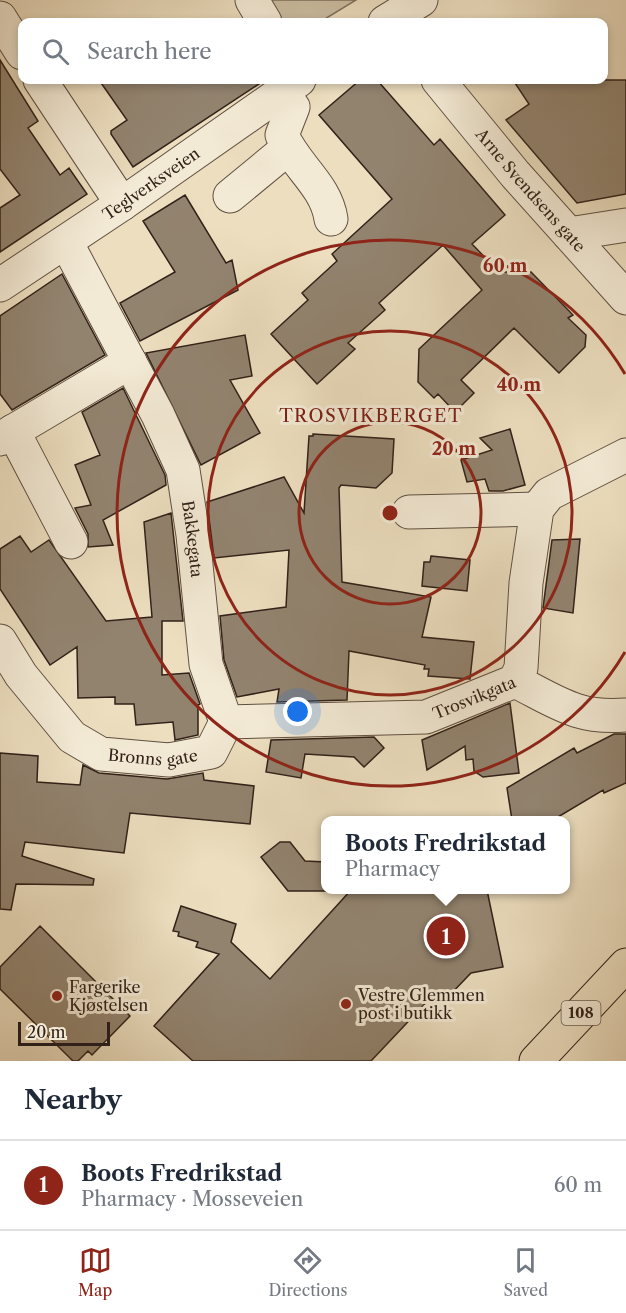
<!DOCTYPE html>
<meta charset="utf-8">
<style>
body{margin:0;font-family:"Libre Caslon Text",serif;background:#f2f2f3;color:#1f2937}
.scale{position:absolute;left:18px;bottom:15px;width:92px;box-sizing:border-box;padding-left:6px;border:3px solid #312119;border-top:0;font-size:16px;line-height:21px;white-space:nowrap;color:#312119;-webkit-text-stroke:4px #f3ead5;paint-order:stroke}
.you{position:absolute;left:298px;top:712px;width:21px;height:21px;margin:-15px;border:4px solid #fff;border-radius:50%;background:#1a73e8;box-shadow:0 0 0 9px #1a73e833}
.badge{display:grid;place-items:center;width:39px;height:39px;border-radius:50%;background:#8f2418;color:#fff;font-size:20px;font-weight:700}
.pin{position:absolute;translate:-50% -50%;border:3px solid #fff;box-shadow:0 2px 6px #0006}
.popup{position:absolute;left:321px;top:816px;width:249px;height:78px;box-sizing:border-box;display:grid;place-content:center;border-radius:12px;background:#fff;filter:drop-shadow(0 2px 4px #0005);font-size:20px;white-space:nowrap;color:#747a83}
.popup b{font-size:22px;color:#1f2937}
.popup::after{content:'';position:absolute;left:50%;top:100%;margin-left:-12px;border:12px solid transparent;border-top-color:#fff}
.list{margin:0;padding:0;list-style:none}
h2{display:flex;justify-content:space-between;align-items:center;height:78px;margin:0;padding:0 24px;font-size:26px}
h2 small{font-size:20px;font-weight:400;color:#747a83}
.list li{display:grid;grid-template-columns:39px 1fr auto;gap:18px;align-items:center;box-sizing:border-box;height:90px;padding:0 24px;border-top:2px solid #e0e1e3}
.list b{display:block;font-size:22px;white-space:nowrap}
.list p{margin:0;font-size:20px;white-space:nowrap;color:#747a83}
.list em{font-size:20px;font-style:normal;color:#747a83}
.icon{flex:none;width:33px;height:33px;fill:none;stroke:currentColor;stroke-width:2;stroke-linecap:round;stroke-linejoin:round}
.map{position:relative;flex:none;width:626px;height:1061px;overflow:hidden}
.search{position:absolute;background:#fff;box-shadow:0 3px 9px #0003;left:18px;right:18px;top:18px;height:66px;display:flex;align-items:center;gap:15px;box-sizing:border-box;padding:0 21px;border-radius:12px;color:#747a83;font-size:22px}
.sheet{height:168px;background:#fff}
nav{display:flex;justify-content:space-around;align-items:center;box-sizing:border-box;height:84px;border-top:2px solid #e0e1e3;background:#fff;font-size:16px;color:#747a83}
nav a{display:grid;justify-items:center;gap:3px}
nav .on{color:#8f2418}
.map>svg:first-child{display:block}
.green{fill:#ccbea3;stroke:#7e705e;stroke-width:1.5}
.building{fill:#92836f;stroke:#312119;stroke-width:1.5}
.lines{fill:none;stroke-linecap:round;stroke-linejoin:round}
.minor-casing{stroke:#605042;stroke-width:35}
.major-casing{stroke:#312119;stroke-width:35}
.minor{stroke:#f3ead5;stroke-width:33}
.major{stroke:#ecdebf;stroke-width:33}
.ring{fill:none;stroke:#8f2418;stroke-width:3}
.poi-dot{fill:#8f2418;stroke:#f3ead5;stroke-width:2}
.labels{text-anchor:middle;stroke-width:6;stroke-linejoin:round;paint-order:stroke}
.shield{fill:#f3ead5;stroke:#6b5d51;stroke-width:1.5}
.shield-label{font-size:15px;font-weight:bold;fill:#312119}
.street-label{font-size:16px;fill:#312119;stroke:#f3ead5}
.poi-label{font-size:16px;fill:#312119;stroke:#f3ead5;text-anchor:start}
.neighbourhood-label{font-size:18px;letter-spacing:1.5px;fill:#7a1f14;stroke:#f3ead5}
.centre{fill:#8f2418;stroke:#f3ead5;stroke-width:3}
.ring-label{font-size:18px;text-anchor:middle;font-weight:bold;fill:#8f2418;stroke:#f3ead5;stroke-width:6;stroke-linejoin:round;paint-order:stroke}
</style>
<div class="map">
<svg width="626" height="1061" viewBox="0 0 626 1061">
<rect width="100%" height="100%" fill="#ecdebf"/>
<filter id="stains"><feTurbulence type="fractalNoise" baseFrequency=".00333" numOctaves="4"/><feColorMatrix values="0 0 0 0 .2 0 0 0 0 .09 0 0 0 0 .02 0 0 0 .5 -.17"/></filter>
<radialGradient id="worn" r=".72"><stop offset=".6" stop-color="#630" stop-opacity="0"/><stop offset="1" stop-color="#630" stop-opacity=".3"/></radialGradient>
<path class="green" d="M268,0H356L320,22H282Z"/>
<path class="building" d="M0,60L38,121L28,128L60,175L69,168L87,194L0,252V208L20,195L0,169Z
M99,80H265L133,167L111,134V131L127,120Z
M360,80H377L434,145L440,139L505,215L472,244L499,272H531L573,315L568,318L586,335L585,347L559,373L514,328L461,380L474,393L455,412L438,394L434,398L418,382L419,349L482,290L443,245L379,303L385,310L348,343L355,349L317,384L271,334L308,300L302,293L337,261L332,254L392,199L319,115Z
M513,80H626V194L577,203L506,120L529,104Z
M185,195L226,263L232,260L238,290L140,341L120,303L175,272L143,221Z
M62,274L105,355L12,410L0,394V316Z
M245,335L252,376L230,380L260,433L201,465L146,353Z
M123,388L165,475L166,485L103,520L113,545L88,547V534L75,508L91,505L75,465L100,455L82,412Z
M510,429L525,485L503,491H489L485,479L467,482L461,460L492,450L480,438Z
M313,434L394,439L392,473L376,488L341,485L339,488L342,582L431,597L422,637L474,642L470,679L428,676L429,669H424L425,665L349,651L347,700L277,702L279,689L237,697L224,660L220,616L286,607L289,550L214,558L207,502L284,477L304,513L309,436H313Z
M171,513L183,621H162V675L189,673L200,704L198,705V735L175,740L173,722L136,725L134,704H115V697L78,698L77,647L50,665L0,589V549L20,536L31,552L49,540L106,621L152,617L144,522Z
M580,539L573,613L543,608L552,540Z
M431,556L470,560L467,591L422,586L424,562H430Z
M510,703L519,773L483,777L474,771L473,759L466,760L465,746L427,770L422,740Z
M614,734H626V783L604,793L603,790L553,820H512L507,788L574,748L577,753Z
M374,737L384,748L364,767L354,757L305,754L301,778L266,772L271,740Z
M0,753L38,756L37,782L80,785L83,765L99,773L167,779L203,773L204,780L254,786L250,824L130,813L124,853L25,842L22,856L94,879L93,885L16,884L11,910L0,909Z
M280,842H290L305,861L326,862V891H288L261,857Z
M351,890H487L503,967L471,973L447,998L438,990L371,1061H193L154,1026L219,954L196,947L198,942L178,936L179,932L173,931L181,906L236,924L231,942L270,979Z
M40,926L130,1016L92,1055L88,1051L78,1061H73L0,989V967Z"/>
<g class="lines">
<g class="minor-casing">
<g id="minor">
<path d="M252,0L265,22"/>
<path d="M0,18L22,53"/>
<path d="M385,22L421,0"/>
<path d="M40,80L122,204"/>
<path id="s1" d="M438,80L515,174L626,298"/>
<path d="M281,92L293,107L282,135C295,166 326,185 331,219"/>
<path d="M230,196L287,149"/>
<path d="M569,234L626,225"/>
<path id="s2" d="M66,242L158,415L183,470L193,535L206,664L226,722"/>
<path id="s3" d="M0,285L122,204L299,80"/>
<path d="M13,431L71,542"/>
<path d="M0,439L130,362"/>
<path d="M409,512L537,509"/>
<path id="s4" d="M0,641L21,675L72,737L101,754L169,760L211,752L226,722"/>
<path d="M515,681C557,702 577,719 626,715"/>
<path id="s5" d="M226,722L426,717L515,681L521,668L526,583L537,509L549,494L626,455"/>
</g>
</g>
<g class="major-casing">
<path id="major" d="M536,1061L626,965"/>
</g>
<use href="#minor" class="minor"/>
<use href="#major" class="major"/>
</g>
<g class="ring">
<circle cx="390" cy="513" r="91"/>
<circle cx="390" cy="513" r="182"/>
<path d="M625 652A273 273 0 1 1 625 374"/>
</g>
<g class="poi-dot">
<circle cx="57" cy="996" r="6"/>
<circle cx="346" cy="1004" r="6"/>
</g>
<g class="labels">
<rect class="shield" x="561.5" y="1001" width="39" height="24" rx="4.5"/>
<g class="shield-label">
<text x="581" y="1018">108</text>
</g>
<g class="street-label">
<text dy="6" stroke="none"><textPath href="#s3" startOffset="182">Teglverksveien</textPath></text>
<text dy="6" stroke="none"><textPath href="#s1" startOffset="144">Arne Svendsens gate</textPath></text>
<text dy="6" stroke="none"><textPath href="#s2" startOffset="326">Bakkegata</textPath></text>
<text dy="6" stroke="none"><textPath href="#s5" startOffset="252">Trosvikgata</textPath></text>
<text dy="6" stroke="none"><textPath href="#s4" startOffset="206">Bronns gate</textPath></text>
</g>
<g class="poi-label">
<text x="69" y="993">Fargerike<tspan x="69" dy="18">Kjøstelsen</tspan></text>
<text x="358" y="1001">Vestre Glemmen<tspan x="358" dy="18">post i butikk</tspan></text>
</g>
<g class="neighbourhood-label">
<text x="371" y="422">TROSVIKBERGET</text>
</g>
</g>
<circle cx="390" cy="513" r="9" class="centre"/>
<g class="ring-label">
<text x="505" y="272">60 m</text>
<text x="519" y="391">40 m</text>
<text x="454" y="455">20 m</text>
</g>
<rect width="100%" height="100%" filter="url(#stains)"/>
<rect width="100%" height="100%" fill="url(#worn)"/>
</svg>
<div class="scale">20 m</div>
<div class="you"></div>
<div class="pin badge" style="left:446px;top:936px">1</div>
<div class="popup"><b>Boots Fredrikstad</b>Pharmacy</div>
<div class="search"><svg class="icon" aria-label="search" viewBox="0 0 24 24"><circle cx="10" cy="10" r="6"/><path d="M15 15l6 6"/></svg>Search here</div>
</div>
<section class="sheet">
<h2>Nearby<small></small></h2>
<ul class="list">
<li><span class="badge">1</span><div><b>Boots Fredrikstad</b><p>Pharmacy · Mosseveien</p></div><em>60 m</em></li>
</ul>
</section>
<nav>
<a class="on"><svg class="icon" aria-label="map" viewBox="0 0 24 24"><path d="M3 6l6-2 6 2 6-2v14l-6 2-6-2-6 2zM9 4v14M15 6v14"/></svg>Map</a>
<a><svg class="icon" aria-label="directions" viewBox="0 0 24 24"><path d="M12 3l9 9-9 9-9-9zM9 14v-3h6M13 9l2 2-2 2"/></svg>Directions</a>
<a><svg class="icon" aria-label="saved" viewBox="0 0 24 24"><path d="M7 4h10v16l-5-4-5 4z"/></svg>Saved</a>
</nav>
